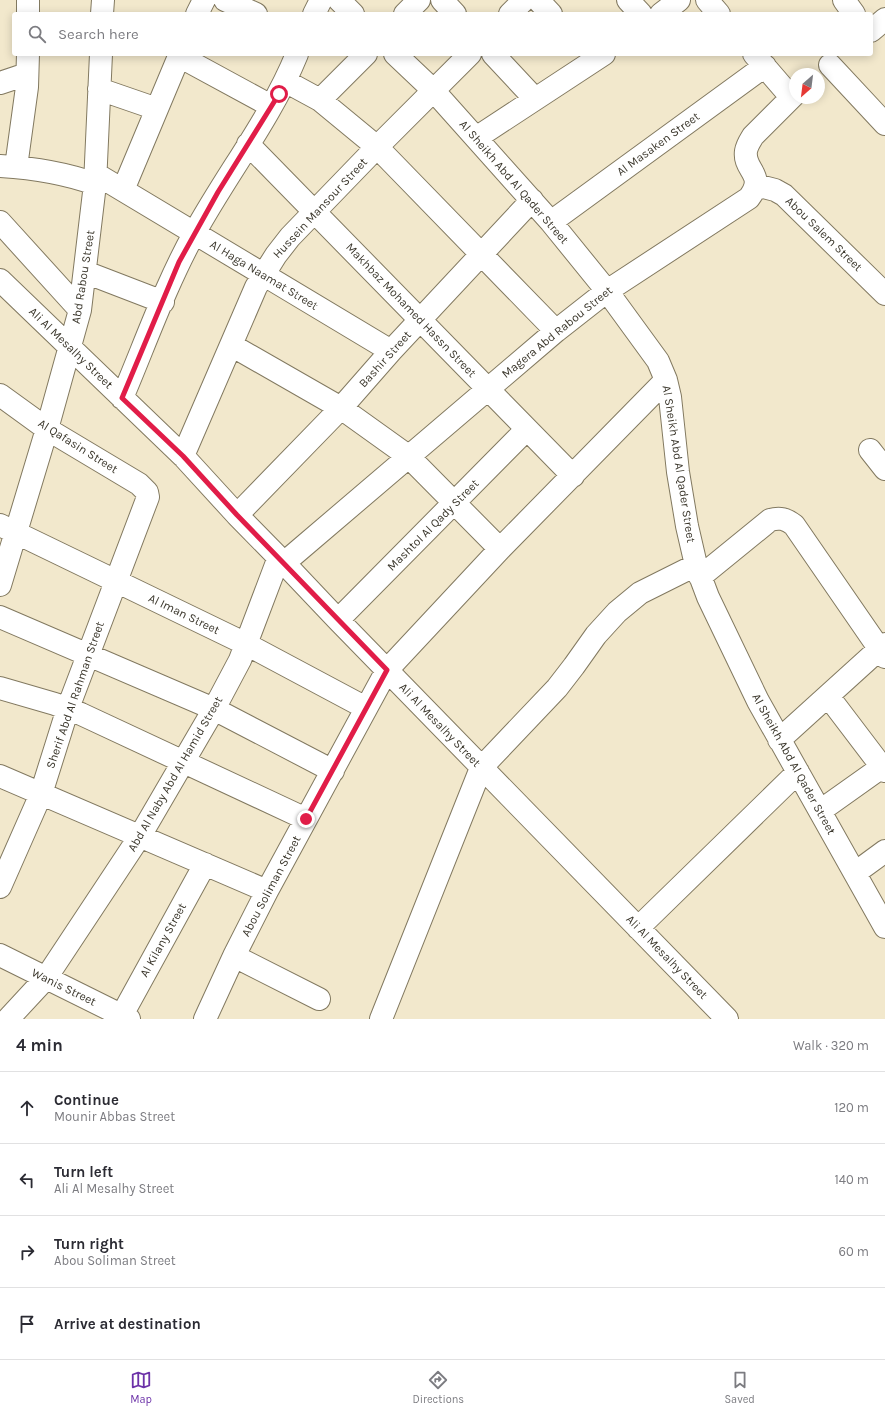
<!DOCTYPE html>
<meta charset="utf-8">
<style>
body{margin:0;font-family:Karla,sans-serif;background:#f2f2f3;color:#2b2b33}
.compass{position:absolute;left:789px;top:68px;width:36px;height:36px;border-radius:50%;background:#fff;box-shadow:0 2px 10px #0003;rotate:208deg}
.stop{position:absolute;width:12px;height:12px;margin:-9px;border:3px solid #e11d48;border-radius:50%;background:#fff}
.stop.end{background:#e11d48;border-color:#fff;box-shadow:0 1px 4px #0008}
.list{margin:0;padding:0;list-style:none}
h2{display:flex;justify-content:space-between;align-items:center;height:52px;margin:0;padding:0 16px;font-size:17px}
h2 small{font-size:13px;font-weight:400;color:#7c7c81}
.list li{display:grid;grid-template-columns:26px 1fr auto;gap:12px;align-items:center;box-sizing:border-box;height:72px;padding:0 16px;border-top:1px solid #e1e1e2}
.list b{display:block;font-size:15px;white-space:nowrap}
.list p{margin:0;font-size:13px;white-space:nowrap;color:#7c7c81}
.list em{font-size:13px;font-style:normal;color:#7c7c81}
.icon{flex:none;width:22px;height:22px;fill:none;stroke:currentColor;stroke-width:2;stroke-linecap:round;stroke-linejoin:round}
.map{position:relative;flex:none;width:885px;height:1019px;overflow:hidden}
.search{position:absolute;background:#fff;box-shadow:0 2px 10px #0003;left:12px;right:12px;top:12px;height:44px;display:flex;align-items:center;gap:10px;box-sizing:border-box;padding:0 14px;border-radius:4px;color:#7c7c81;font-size:15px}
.sheet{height:340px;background:#fff}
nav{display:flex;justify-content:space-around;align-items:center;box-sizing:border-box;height:56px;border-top:1px solid #e1e1e2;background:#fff;font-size:11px;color:#7c7c81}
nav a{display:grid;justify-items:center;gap:2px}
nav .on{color:#6c32a8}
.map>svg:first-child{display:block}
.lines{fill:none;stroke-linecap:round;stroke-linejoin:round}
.minor-casing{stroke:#827960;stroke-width:24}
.minor{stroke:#fff;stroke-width:22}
.route{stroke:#e11d48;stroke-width:5}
.labels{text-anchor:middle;stroke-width:4;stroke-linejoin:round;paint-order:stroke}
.street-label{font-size:12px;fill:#3b372c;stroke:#fff}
</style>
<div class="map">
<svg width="885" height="1019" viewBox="0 0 885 1019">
<rect width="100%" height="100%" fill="#f2e8cc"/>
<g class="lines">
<g class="minor-casing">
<path id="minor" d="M28,0V14
M225,0L256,14
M339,0L353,14
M442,0L455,14
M538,0L551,14
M628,0L641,14
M707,0L719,14
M844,0L854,14
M102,14L103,0
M197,14L204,0
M314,14L321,0
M405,14L419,0
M510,14L524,0
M661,14L679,0
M871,31L885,19
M395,54L433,90L551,222L607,291L658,361L666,380L670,397L678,472L687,526L696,565L708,597L758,701L885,927
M493,54L535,99
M754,54L791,97
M179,56L271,106
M830,65L885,124
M285,81L320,100L377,147L556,331
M0,83L27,74
M99,89L157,109
M320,100L366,54
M476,138L604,54
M248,144L573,476
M0,166C32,168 65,173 95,184
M16,167L27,87L28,54
M96,174L391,351
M756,185L775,190L784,195L885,294
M123,190L180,54
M0,222L80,310
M551,222L765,66
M85,272L163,302
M0,280L183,456L237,515L284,563L338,620L727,1019
M231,345L341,408L408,456L500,549
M0,395L47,429L139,484L147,492L148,497L68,708L41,794L0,887
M122,398C145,344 166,284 195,232C228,172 271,118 297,54
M870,450L885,469
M183,456L256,287L276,255L290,237L377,147L470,54
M237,515L341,408L391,351L532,200
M0,525L246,644L366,708
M284,563L556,331L607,291L749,198C767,174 743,171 746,151C747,145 750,141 753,136L795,94
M700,577L770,520C780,517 786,519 794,525L885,657
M0,585L47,429L80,310L95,184L101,54
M0,617L214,709L333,771
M338,620L527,429
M0,688L55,704L81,714L306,819
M828,696L885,771
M779,740L885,644
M0,776L267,891
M820,811L882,767
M855,873L885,851
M638,928L798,772
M0,955L129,1019
M234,956L319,999
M122,1015L205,864
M8,1019L46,978L140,836L214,709L240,660L279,557
M205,1019L234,956L267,891L387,670L500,549L666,380
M381,1019L481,768L557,688L574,666L596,635L617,612L640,593L696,565"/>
</g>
<use href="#minor" class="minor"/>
</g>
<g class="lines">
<path class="route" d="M279,94L218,192L179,262L122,398L183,456L237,515L387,670L306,819"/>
</g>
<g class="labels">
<g class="street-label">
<text transform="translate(658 144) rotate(-36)" y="4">Al Masaken Street</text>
<text transform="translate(514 182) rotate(49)" y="4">Al Sheikh Abd Al Qader Street</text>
<text transform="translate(320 208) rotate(-47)" y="4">Hussein Mansour Street</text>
<text transform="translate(824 234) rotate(44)" y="4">Abou Salem Street</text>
<text transform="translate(264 275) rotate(31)" y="4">Al Haga Naamat Street</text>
<text transform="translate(83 277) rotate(-81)" y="4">Abd Rabou Street</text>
<text transform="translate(411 310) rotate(46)" y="4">Makhbaz Mohamed Hassn Street</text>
<text transform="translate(557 332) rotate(-39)" y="4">Magera Abd Rabou Street</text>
<text transform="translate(71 348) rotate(44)" y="4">Ali Al Mesalhy Street</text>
<text transform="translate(385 359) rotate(-48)" y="4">Bashir Street</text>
<text transform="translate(78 446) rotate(32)" y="4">Al Qafasin Street</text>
<text transform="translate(679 464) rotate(81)" y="4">Al Sheikh Abd Al Qader Street</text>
<text transform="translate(433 525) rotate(-45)" y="4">Mashtol Al Qady Street</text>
<text transform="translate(184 614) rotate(26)" y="4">Al Iman Street</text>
<text transform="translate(75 695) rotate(-71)" y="4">Sherif Abd Al Rahman Street</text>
<text transform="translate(440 725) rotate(46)" y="4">Ali Al Mesalhy Street</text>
<text transform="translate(794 764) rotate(61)" y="4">Al Sheikh Abd Al Qader Street</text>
<text transform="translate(175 774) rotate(-60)" y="4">Abd Al Naby Abd Al Hamid Street</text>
<text transform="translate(271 886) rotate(-62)" y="4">Abou Soliman Street</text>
<text transform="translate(163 940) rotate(-61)" y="4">Al Kilany Street</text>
<text transform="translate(667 957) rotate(46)" y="4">Ali Al Mesalhy Street</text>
<text transform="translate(64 987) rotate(26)" y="4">Wanis Street</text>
</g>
</g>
</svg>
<svg class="compass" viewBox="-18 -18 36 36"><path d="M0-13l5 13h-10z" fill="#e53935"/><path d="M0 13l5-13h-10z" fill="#7c7c81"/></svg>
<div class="stop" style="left:279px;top:94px"></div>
<div class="stop end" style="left:306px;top:819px"></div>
<div class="search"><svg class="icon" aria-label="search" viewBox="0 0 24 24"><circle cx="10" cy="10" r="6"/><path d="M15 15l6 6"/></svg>Search here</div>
</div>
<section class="sheet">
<h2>4 min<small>Walk · 320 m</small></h2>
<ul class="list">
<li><svg class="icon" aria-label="ahead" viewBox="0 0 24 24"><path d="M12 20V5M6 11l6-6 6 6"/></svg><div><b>Continue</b><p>Mounir Abbas Street</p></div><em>120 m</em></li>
<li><svg class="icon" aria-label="left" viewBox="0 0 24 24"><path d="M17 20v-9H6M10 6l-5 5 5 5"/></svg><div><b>Turn left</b><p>Ali Al Mesalhy Street</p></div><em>140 m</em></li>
<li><svg class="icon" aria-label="right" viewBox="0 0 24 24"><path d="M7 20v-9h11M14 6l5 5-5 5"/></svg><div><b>Turn right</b><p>Abou Soliman Street</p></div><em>60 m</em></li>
<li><svg class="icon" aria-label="arrive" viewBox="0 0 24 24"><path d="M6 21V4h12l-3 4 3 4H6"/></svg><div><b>Arrive at destination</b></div></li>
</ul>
</section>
<nav>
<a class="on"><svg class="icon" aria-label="map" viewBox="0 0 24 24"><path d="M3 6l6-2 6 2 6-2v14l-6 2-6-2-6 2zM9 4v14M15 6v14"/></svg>Map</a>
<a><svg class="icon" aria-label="directions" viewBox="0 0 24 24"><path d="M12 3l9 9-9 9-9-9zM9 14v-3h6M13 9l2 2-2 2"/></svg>Directions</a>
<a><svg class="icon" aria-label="saved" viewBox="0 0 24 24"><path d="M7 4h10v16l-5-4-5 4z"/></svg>Saved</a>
</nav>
